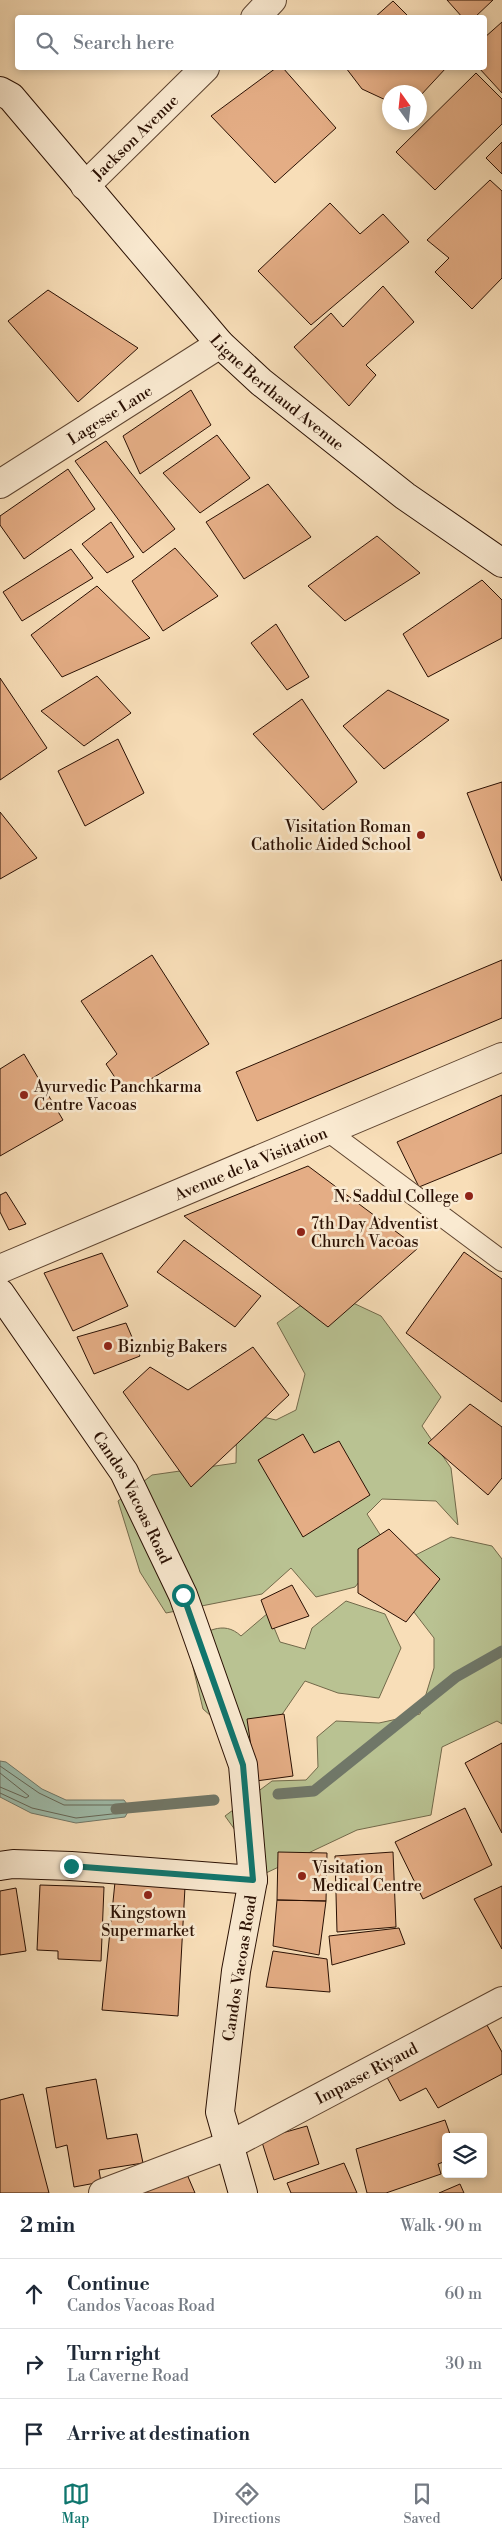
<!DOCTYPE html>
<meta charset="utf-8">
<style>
body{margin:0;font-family:"Libre Bodoni",serif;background:#f2f2f3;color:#1f2937}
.controls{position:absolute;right:15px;bottom:15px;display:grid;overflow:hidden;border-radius:5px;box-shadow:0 2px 8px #0003}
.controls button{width:45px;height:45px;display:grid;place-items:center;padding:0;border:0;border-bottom:1px solid #e0e1e3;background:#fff;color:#1f2937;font:25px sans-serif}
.compass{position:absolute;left:382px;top:85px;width:45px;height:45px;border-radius:50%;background:#fff;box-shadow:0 2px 8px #0003;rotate:345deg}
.stop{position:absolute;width:15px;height:15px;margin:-11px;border:4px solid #0f766e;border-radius:50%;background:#fff}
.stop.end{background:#0f766e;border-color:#fff;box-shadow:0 1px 5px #0008}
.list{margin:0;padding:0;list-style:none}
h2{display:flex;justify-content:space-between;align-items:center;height:65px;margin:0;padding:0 20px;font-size:21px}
h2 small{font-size:16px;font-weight:400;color:#747a83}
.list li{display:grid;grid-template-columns:32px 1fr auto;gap:15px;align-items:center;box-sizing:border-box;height:70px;padding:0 20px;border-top:1px solid #e0e1e3}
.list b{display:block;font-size:19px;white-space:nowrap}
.list p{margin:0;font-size:16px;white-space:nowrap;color:#747a83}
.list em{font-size:16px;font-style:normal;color:#747a83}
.icon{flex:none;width:28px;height:28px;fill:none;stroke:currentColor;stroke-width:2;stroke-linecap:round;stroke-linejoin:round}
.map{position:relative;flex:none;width:502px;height:2193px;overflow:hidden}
.search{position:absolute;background:#fff;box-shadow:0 2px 8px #0003;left:15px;right:15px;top:15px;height:55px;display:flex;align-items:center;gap:12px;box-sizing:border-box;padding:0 18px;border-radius:5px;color:#747a83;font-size:19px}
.sheet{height:275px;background:#fff}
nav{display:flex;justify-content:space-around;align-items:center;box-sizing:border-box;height:70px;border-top:1px solid #e0e1e3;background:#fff;font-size:14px;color:#747a83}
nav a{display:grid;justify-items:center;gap:2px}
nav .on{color:#0f766e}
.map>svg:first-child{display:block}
.green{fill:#b9c292;stroke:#72694a}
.water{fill:#9ebcab;stroke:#707768}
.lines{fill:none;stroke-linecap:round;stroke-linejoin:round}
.shore{stroke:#646657;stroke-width:1}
.stream{stroke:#707768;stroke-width:11}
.building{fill:#e4ad85;stroke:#2a1003}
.lane-casing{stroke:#5e4430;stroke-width:22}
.street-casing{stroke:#5e4430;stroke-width:30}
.secondary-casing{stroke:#2a1003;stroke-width:30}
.lane{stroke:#faead1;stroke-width:20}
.street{stroke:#faead1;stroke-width:28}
.secondary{stroke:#faead1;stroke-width:28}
.route{stroke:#0f766e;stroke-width:6}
.poi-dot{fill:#8f2418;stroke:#faead1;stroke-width:2}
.labels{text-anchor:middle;stroke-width:5;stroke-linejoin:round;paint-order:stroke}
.street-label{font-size:16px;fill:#2a1003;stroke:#faead1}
.poi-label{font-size:16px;fill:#2a1003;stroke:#faead1;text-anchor:start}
</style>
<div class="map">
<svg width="502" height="2193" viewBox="0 0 502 2193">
<rect width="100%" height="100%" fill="#f8deb8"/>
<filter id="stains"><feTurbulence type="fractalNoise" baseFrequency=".004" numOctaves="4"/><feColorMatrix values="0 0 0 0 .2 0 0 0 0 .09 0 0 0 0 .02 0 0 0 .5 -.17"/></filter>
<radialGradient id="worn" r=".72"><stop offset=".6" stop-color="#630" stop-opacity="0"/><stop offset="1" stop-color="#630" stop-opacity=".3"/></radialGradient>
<path class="green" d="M323,1289L381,1316L441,1397L422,1426L451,1468L458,1525L436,1501L382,1499L367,1514L388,1547L355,1587L316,1597L291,1568L262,1594L166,1613L140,1572L118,1501L152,1475L236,1463L237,1411L276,1420L296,1410L305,1374L277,1323Z
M451,1537L492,1546L502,1559V1724L497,1721L442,1747L431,1815L357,1830L266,1873L225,1816L272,1781L306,1780L318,1767L317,1737L336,1721L379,1723L420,1714L434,1668V1638L407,1603L398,1564Z
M346,1601L385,1614L401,1648L379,1698L338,1693L305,1681L272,1729L252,1752L203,1709L187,1642C205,1633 223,1619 241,1636L268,1613L280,1642L305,1649L312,1628Z"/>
<path class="water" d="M0,1761L6,1762L42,1789L66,1800H124L130,1808L125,1817L76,1823L31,1813L0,1797Z"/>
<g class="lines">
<path class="shore" d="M0,1766L39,1793L64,1805H121L124,1809L121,1813L76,1818L32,1808L0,1793
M0,1773L29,1796L26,1798L0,1787"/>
<path class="stream" d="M278,1794L314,1791L456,1677L502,1651
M116,1809L214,1800"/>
</g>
<path class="building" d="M447,0H493L474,18H463Z
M393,1L410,18H374Z
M502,22V93L479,68H484V38Z
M276,68H283L336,128L275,183L211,116Z
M346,68H446L420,96V92H390V102L362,89Z
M476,73L502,99V124L435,190L396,152Z
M502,142V174L486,158Z
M490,180L502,191V278L472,309L435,272L449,258L427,240Z
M330,203L360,234L383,214L409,242L311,325L258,271Z
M383,286L414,322L366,365L376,375L349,406L294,347L331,313L343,327Z
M48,290L138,348L78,402L8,321Z
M191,390L211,425L140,474L123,436Z
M217,435L250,478L200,513L163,473Z
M106,441L175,529L143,553L75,461Z
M68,469L95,509L24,559L0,525V516Z
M268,484L311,537L244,579L206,522Z
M111,522L134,557L107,573L82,544Z
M377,536L420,573L345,621L308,586Z
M175,548L218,596L163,631L132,581Z
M71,549L93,578L22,621L3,592Z
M482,580L502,600V638L428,677L403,634Z
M97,586L150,638L62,677L31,635Z
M276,624L309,677L287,690L251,643Z
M97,676L131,713L84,746L41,711Z
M0,678L47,748L0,780Z
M388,690L449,720L384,769L343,726Z
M302,699L357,782L323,810L253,734Z
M118,739L144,793L85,826L58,771Z
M502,782V881L467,793Z
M0,812L37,858L0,879Z
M152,955L209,1044L126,1094L106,1064L117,1054L81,1001Z
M502,960V1018L257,1121L236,1072Z
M24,1054L63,1120L0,1156V1069Z
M502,1095V1153L419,1187L397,1142Z
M308,1166L418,1248L328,1327L184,1216Z
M6,1192L26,1224L9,1230L0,1212V1195Z
M184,1240L261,1296L235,1327L157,1272Z
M464,1252L502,1279V1402L406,1333Z
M102,1253L128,1306L73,1331L44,1273Z
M126,1323L140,1356L94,1374L77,1337Z
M253,1347L289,1395L191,1487L123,1392L150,1367L188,1390Z
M470,1404L502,1427V1478L488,1495L428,1443Z
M303,1434L314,1453L339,1441L370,1495L303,1537L258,1460Z
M389,1529L440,1579L406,1622L358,1593V1549Z
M292,1585L309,1616L272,1629L261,1600Z
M284,1714L293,1776L256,1781L247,1719Z
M502,1743V1833L465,1763Z
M465,1808L492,1865L423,1899L395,1842Z
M278,1852L327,1853L326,1901L277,1900Z
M393,1852L396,1927L337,1932L335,1856Z
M115,1882L185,1887L178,2016L102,2010Z
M40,1885L104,1887L101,1961L58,1959V1951L37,1950Z
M502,1886V1949L474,1899Z
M16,1888L26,1951L0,1955V1891Z
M277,1900L326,1901L319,1955L273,1946Z
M399,1928L405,1944L332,1965L329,1936Z
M273,1951L327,1959L330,1992L266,1987Z
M483,2018L502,2052V2074L438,2108L426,2088L400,2101L383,2070Z
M96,2079L107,2139L137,2134L143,2163L99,2170L101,2182L74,2187L67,2145L56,2148L46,2088Z
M23,2094L49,2193H0V2100Z
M445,2120L451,2137H446V2161L438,2164L441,2174L386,2193H367L356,2149Z
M307,2126L319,2164L274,2180L261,2139Z
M344,2163L357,2193H291L287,2183Z
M186,2172L195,2193H135Z
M460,2184L464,2193H439Z"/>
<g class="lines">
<g class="lane-casing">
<path id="lane" d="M329,1132L502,1261"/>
</g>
<g class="street-casing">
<g id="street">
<path d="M255,18L272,0"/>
<path id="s1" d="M85,186L205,68"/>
<path id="s2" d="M0,484L220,344"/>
<path id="s3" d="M0,1269L502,1057"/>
<path id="s4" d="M103,2193L230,2145L502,2001"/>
</g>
</g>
<g class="secondary-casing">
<g id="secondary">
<path id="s5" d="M0,91L11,97L220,344L261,382L405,496L502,563"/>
<path id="s6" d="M0,1293L124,1472L183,1595L243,1765L253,1880L236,1971L220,2112L243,2193"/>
<path d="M0,1866L13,1864L71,1866L253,1880"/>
</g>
</g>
<use href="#lane" class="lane"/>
<use href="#street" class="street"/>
<use href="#secondary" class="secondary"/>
</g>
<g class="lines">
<path class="route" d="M71,1866L253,1880L243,1765L183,1595"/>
</g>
<g class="poi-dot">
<circle cx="421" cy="835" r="5"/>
<circle cx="24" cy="1095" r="5"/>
<circle cx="469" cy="1196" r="5"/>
<circle cx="301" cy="1232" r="5"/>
<circle cx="108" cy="1346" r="5"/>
<circle cx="302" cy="1876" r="5"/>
<circle cx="148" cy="1895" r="5"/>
</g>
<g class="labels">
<g class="street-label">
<text dy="6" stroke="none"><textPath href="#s1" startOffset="70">Jackson Avenue</textPath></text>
<text dy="6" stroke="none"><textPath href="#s5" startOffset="411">Ligne Berthaud Avenue</textPath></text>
<text dy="6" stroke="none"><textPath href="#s2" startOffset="130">Lagesse Lane</textPath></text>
<text dy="6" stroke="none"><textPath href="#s3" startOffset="272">Avenue de la Visitation</textPath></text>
<text dy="6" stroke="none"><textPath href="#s6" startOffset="244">Candos Vacoas Road</textPath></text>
<text transform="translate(239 1968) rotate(-81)" y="6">Candos Vacoas Road</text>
<text dy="6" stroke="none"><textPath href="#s4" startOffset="290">Impasse Riyaud</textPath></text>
</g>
<g class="poi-label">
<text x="411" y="832" text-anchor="end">Visitation Roman<tspan x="411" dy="18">Catholic Aided School</tspan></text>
<text x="34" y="1092">Ayurvedic Panchkarma<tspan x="34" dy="18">Centre Vacoas</tspan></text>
<text x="459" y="1202" text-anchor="end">N. Saddul College</text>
<text x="311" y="1229">7th Day Adventist<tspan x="311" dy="18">Church Vacoas</tspan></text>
<text x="118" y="1352">Biznbig Bakers</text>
<text x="312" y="1873">Visitation<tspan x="312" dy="18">Medical Centre</tspan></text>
<text x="148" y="1918" text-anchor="middle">Kingstown<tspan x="148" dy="18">Supermarket</tspan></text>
</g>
</g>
<rect width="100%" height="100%" filter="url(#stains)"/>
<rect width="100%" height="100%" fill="url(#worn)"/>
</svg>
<div class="controls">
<button><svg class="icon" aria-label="layers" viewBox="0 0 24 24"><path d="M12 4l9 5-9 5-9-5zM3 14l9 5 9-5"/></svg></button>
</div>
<svg class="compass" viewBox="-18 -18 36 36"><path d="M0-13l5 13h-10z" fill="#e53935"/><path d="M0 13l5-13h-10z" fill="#747a83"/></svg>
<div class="stop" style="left:183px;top:1595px"></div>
<div class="stop end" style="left:71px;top:1866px"></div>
<div class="search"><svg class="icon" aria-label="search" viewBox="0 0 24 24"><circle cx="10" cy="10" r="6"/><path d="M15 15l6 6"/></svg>Search here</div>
</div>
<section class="sheet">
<h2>2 min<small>Walk · 90 m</small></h2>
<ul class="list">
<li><svg class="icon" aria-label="ahead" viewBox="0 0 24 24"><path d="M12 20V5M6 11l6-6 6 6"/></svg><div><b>Continue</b><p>Candos Vacoas Road</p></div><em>60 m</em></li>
<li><svg class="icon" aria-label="right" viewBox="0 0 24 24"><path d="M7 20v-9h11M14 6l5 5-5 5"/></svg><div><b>Turn right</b><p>La Caverne Road</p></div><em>30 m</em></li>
<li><svg class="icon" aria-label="arrive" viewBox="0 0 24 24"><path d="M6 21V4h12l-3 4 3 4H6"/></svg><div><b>Arrive at destination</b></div></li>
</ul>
</section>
<nav>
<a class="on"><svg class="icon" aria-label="map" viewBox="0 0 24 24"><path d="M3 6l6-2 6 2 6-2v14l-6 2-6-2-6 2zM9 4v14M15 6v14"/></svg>Map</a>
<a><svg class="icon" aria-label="directions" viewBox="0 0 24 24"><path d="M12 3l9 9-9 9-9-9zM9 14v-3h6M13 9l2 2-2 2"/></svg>Directions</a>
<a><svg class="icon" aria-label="saved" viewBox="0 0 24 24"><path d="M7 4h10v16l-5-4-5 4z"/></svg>Saved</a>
</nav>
